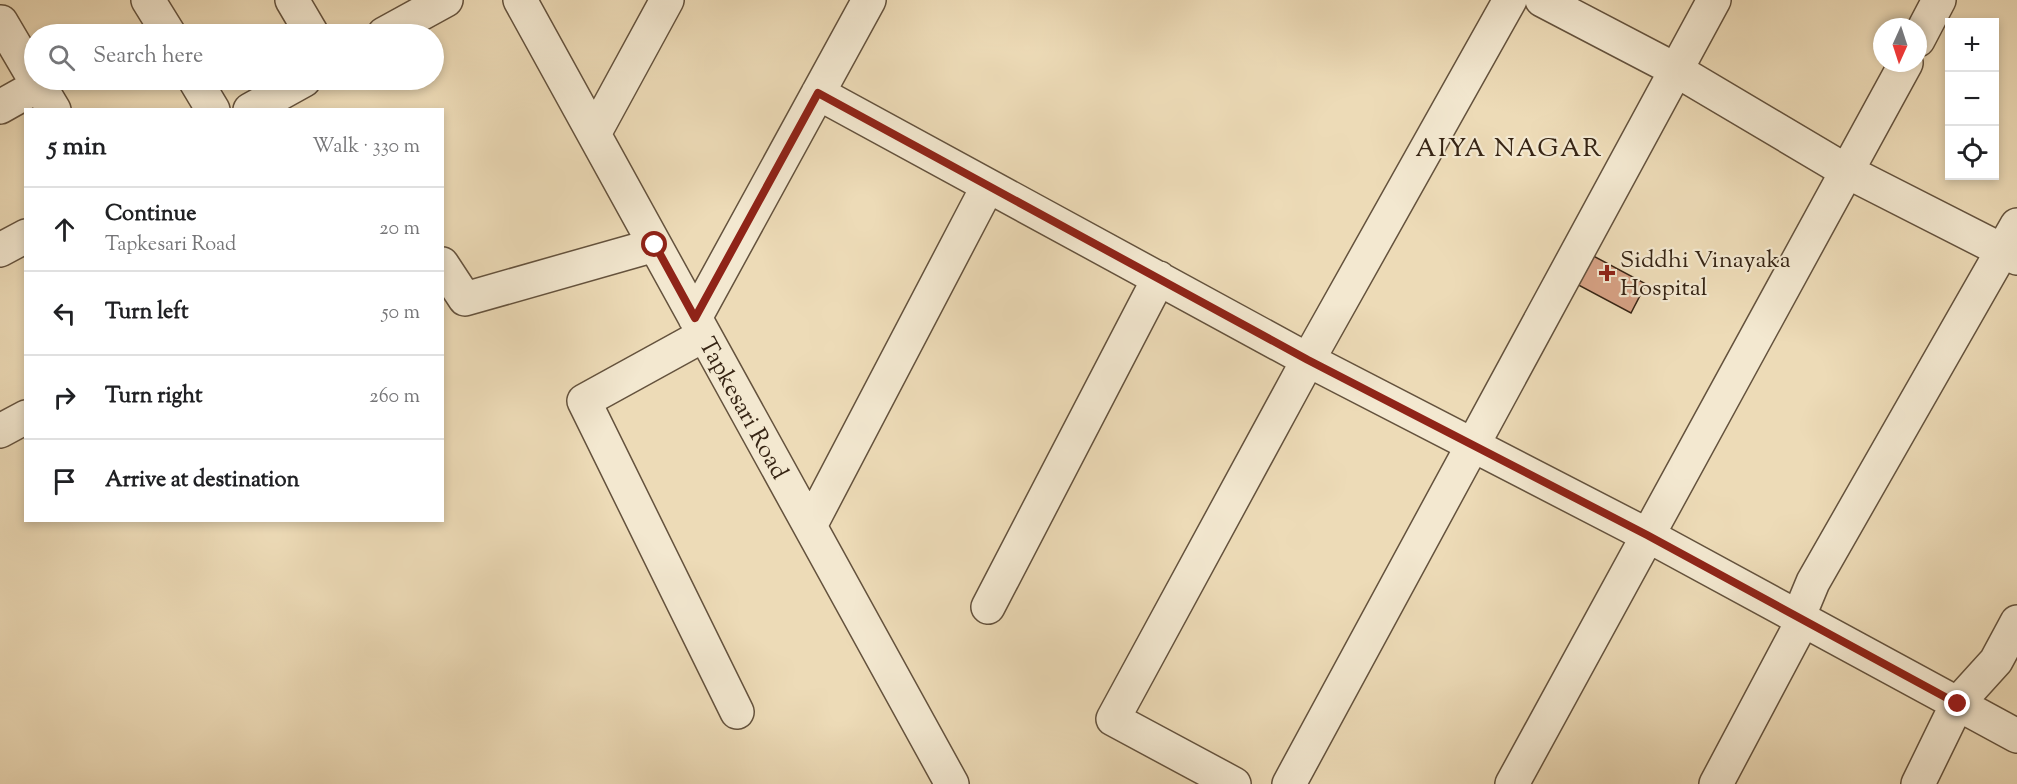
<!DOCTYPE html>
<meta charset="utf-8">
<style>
body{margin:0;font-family:"Sorts Mill Goudy",serif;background:#f6f6f6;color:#202124}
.controls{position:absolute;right:18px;top:18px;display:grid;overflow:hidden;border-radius:0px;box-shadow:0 3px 9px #0003}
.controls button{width:54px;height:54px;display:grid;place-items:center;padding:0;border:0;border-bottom:2px solid #e0e0e0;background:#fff;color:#202124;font:30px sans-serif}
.compass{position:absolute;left:1873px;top:18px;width:54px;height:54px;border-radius:50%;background:#fff;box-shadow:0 3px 9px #0003;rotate:183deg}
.stop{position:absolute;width:18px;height:18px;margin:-14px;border:4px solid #8f2418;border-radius:50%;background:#fff}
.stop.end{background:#8f2418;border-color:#fff;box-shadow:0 2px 6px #0008}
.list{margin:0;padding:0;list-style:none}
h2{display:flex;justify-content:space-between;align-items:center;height:78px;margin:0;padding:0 24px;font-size:26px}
h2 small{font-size:20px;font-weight:400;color:#757577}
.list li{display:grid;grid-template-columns:39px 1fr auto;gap:18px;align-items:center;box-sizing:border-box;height:84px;padding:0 24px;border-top:2px solid #e0e0e0}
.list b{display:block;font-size:22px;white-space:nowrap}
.list p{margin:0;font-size:20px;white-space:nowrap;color:#757577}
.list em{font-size:20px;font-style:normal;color:#757577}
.icon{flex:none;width:33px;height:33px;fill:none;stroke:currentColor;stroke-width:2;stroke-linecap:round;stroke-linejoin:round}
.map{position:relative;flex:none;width:2017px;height:784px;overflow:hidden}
.search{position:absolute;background:#fff;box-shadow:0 3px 9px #0003;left:24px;top:24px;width:420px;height:66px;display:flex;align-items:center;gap:15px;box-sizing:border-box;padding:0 21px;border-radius:33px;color:#757577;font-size:22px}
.panel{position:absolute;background:#fff;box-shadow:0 3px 9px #0003;left:24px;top:108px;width:420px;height:414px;border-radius:0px}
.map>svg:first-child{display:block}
.building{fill:#d7a285;stroke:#362414;stroke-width:1.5}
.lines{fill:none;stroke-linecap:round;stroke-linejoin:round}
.minor-casing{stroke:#64523d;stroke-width:36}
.minor{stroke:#f3e8d0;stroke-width:33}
.route{stroke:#8f2418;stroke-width:8}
.poi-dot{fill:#8f2418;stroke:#f3e8d0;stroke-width:2}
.labels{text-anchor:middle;stroke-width:4.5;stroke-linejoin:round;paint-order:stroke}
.poi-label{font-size:24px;fill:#362414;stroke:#f3e8d0;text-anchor:start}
.street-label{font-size:24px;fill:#362414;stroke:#f3e8d0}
.neighbourhood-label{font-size:26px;letter-spacing:1.5px;fill:#362414;stroke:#f3e8d0}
</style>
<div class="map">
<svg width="2017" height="784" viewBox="0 0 2017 784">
<rect width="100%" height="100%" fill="#eddbb7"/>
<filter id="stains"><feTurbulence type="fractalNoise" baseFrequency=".00333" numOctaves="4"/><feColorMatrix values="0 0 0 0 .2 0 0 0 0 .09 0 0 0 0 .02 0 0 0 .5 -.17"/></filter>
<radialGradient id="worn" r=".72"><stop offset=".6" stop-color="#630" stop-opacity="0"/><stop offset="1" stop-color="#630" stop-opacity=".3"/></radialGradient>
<path class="building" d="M1584,251L1646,284L1631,313L1569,280Z"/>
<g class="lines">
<g class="minor-casing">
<path id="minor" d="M148,0L169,34
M292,0L312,34
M520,0L952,784
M1542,0L1676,70L1848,172L2017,258
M1,22L34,78
M384,34L446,0
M1918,40L1939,0
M36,80L54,110
M195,80L213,110
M818,93L1308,360L1647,535L2017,736
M0,107L39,85
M250,110L304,80
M594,134L667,0
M0,250L26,236
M442,264L465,299L655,245
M695,318L869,0
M704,335L584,401L737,712
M0,431L26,417
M810,526L988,186
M988,607L1159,278
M1798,618L1813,582L2017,225
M1234,784L1113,719L1308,360L1510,0
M1289,784L1714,0
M1512,784L1906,63
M1716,784L1803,620
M1918,784L1957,704L1996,661L2017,622"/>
</g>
<use href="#minor" class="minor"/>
</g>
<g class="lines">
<path class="route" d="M655,245L695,318L818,93L1308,360L1647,535L1958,704"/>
</g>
<path class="poi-dot" d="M1604 264h6v6h6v6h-6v6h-6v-6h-6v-6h6z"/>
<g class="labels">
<g class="poi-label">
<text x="1620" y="267">Siddhi Vinayaka<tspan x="1620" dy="28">Hospital</tspan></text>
</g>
<g class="street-label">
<text transform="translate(744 408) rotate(61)" y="8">Tapkesari Road</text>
</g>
<g class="neighbourhood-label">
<text x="1509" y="156">AIYA NAGAR</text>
</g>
</g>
<rect width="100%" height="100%" filter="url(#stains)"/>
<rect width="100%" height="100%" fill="url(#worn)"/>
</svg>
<div class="controls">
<button>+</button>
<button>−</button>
<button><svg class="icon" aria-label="locate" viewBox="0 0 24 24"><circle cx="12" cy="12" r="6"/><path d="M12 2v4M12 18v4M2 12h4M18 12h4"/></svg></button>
</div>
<svg class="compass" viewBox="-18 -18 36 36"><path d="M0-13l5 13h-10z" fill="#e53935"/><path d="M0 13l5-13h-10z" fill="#757577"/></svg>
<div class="stop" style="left:655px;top:245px"></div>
<div class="stop end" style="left:1958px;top:704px"></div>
<div class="search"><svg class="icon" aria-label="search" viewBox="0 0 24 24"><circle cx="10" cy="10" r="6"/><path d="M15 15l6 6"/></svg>Search here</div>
<section class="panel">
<h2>5 min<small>Walk · 330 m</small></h2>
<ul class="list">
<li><svg class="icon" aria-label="ahead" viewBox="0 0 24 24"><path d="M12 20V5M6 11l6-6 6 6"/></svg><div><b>Continue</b><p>Tapkesari Road</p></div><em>20 m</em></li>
<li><svg class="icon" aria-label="left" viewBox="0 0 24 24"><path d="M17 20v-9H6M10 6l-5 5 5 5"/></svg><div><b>Turn left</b></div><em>50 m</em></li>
<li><svg class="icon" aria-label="right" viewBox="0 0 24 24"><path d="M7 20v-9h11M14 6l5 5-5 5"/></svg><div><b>Turn right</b></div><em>260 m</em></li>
<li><svg class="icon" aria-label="arrive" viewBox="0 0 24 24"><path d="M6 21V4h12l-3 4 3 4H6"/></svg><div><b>Arrive at destination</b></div></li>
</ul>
</section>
</div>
